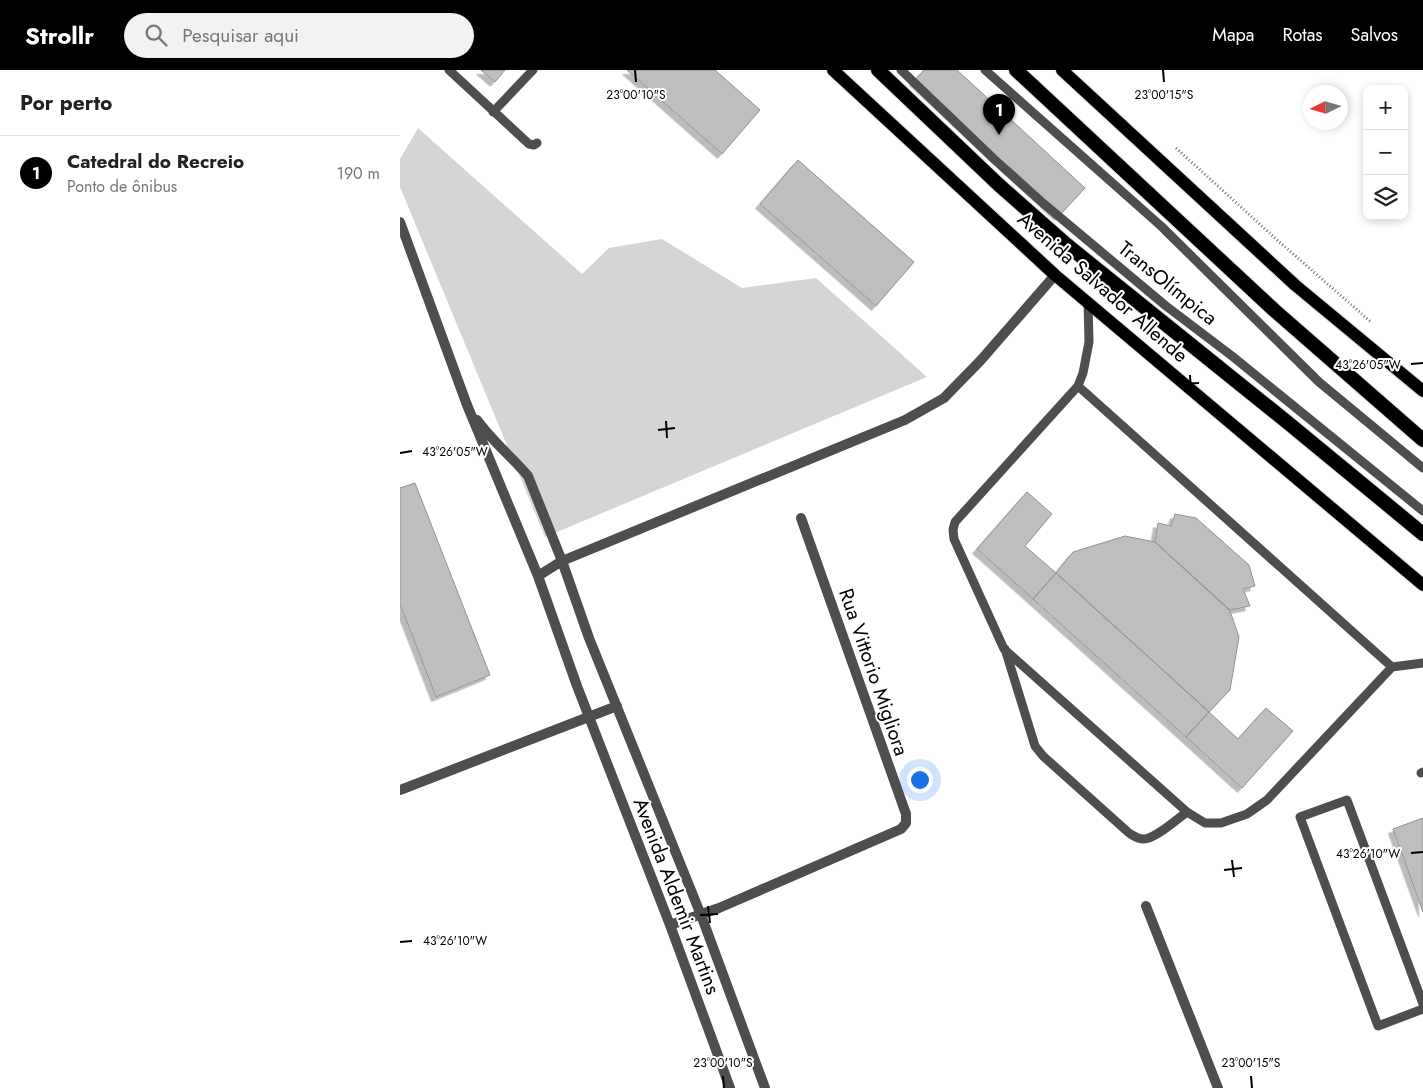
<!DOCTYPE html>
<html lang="pt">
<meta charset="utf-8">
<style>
body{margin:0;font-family:Jost,sans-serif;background:#f2f2f2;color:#222}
.controls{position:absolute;right:15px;top:15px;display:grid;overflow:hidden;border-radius:10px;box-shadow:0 2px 8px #0003}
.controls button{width:45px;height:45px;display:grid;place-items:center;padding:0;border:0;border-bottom:1px solid #e0e0e0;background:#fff;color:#222;font:25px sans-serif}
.compass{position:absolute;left:903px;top:15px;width:45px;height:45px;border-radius:50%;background:#fff;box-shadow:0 2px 8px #0003;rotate:265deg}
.you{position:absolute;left:519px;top:709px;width:18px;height:18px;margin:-12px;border:4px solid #fff;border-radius:50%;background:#1a73e8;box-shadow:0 0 0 8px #1a73e833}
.badge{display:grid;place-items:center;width:32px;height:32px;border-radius:50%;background:#000;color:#fff;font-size:16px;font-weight:700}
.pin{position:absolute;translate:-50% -41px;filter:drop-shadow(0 1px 2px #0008)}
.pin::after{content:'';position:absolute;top:26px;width:18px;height:15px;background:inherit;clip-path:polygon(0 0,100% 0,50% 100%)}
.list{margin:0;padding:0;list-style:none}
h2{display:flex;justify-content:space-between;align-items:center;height:65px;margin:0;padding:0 20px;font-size:21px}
h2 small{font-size:16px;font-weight:400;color:#767676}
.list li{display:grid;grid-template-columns:32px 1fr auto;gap:15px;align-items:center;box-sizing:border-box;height:75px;padding:0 20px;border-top:1px solid #e0e0e0}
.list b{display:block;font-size:19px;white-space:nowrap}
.list p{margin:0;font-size:16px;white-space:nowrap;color:#767676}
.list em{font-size:16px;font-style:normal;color:#767676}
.icon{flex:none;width:28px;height:28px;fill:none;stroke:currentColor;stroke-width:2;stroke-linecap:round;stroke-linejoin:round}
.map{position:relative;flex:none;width:1023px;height:1018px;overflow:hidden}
header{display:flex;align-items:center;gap:30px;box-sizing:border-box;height:70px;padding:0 25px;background:#000;color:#fff}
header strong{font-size:24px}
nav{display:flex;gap:28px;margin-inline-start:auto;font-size:18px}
.search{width:350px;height:45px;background:#f2f2f2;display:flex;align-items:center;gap:12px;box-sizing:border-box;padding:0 18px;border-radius:28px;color:#767676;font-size:19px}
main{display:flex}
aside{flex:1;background:#fff}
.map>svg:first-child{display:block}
.green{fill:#d5d5d5}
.building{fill:#bebebe;stroke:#929292;filter:url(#shadow)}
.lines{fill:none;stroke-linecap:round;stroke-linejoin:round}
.primary-casing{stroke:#dbdbdb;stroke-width:14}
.trunk-casing{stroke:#dbdbdb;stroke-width:16}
.path{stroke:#707070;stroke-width:3;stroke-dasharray:1 2.5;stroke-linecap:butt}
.service{stroke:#4e4e4e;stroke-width:9}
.minor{stroke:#4e4e4e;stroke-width:10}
.primary{stroke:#000;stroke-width:12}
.trunk{stroke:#000;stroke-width:14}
.ticks{fill:none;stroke:#000;stroke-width:2}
.labels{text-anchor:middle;stroke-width:4;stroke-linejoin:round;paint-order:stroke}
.street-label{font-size:20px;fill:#000;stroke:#fff}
.ticks-label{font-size:12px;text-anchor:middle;fill:#000;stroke:#fff;stroke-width:4;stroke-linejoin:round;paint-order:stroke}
</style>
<header>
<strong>Strollr</strong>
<div class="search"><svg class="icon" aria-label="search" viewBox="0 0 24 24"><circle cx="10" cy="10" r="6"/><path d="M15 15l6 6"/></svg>Pesquisar aqui</div>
<nav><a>Mapa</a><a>Rotas</a><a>Salvos</a></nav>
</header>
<main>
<aside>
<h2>Por perto<small></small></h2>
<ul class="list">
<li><span class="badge">1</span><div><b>Catedral do Recreio</b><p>Ponto de ônibus</p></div><em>190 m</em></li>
</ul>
</aside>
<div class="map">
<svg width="1023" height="1018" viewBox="0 0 1023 1018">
<defs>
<filter id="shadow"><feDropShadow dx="-4.5" dy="4.5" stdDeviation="0" flood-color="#0004"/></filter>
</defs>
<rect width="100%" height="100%" fill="#fff"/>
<path class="green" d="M18,58L182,204L209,178L262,169L342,218L416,208L527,307L145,467L0,117V89Z"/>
<path class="building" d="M81,0H105L95,12Z
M227,0H315L360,40L322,84Z
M524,0H557L685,118L659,146L514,11Z
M398,90L514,192L476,236L360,134Z
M15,413L90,605L36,627L0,534V418Z
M627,422L652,444L625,476L656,503L633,529L577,479Z
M775,444L796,448L849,495L855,516L843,519L850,536L830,540L755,472L758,453L771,456Z
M725,466L755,472L830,541L839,567L830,620L809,642L656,503L673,482Z
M656,503L809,642L786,667L633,529Z
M866,638L893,661L842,718L786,667L809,642L838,669Z
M1023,748V842L993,759Z"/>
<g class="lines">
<g class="primary-casing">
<path id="primary" d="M433,0L655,205L1023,515
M662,0L895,215L1023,321"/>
</g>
<g class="trunk-casing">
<path id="trunk" d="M478,0L599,115L667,175L887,352L1023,464
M616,0L874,240L1023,370"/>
</g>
<path class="path" d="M776,78L876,169L971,252"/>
<path class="service" d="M49,0L129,74L134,75L137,73
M501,0L595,90L644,134L766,236L832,286L1023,441
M585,0L761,156L919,312L1023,398
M93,42L133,0
M688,233L689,272L683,303L678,316L555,452L553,460L554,469L604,579L787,742L805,753H821L847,744L867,730L992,597L1023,593
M678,316L992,597
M605,579L635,676L643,686L729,763C734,766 738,769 743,769C754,770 777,749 787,742
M1021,703L1023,702
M1023,934L947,730L900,747L978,956L1023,939"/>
<path class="minor" d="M0,152L67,335L138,506L177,616L270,855L330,1018
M77,350C92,371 112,387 128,406L162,491L189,568L301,845L365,1018
M138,506L162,491L505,350L544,328L581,290L655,205
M0,720L217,636
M746,836L818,1018
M270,855L319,838L501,759L506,753V744L401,448"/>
<use href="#primary" class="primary"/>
<use href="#trunk" class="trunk"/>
</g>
<path class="ticks" d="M235,0L236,12M763,0L764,12M1011,294L1023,293M790,305L791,322M782,314L799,313M266,351L267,368M258,360L275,358M0,383L12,381M1011,783L1023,782M832,790L834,807M824,800L842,798M308,836L310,853M300,845L318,844M0,872L12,871M323,1006L324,1018M851,1006L852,1018"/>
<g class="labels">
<g class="street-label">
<text transform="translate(768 213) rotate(39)" y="7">TransOlímpica</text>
<text transform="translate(703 217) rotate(41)" y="7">Avenida Salvador Allende</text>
<text transform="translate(474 602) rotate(71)" y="7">Rua Vittorio Migliora</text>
<text transform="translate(277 826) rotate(69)" y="7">Avenida Aldemir Martins</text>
</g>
</g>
<g class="ticks-label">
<text x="236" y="29">23°00'10"S</text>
<text x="764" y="29">23°00'15"S</text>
<text x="968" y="299">43°26'05"W</text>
<text x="55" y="386">43°26'05"W</text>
<text x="968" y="788">43°26'10"W</text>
<text x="55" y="875">43°26'10"W</text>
<text x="323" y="997">23°00'10"S</text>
<text x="851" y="997">23°00'15"S</text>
</g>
</svg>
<div class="controls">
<button>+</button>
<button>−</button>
<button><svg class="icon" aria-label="layers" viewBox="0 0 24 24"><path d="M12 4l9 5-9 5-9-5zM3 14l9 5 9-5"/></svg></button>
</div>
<svg class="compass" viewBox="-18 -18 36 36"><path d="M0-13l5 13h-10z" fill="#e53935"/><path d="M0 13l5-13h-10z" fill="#767676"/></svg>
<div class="you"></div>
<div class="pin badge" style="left:599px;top:65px">1</div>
</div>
</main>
